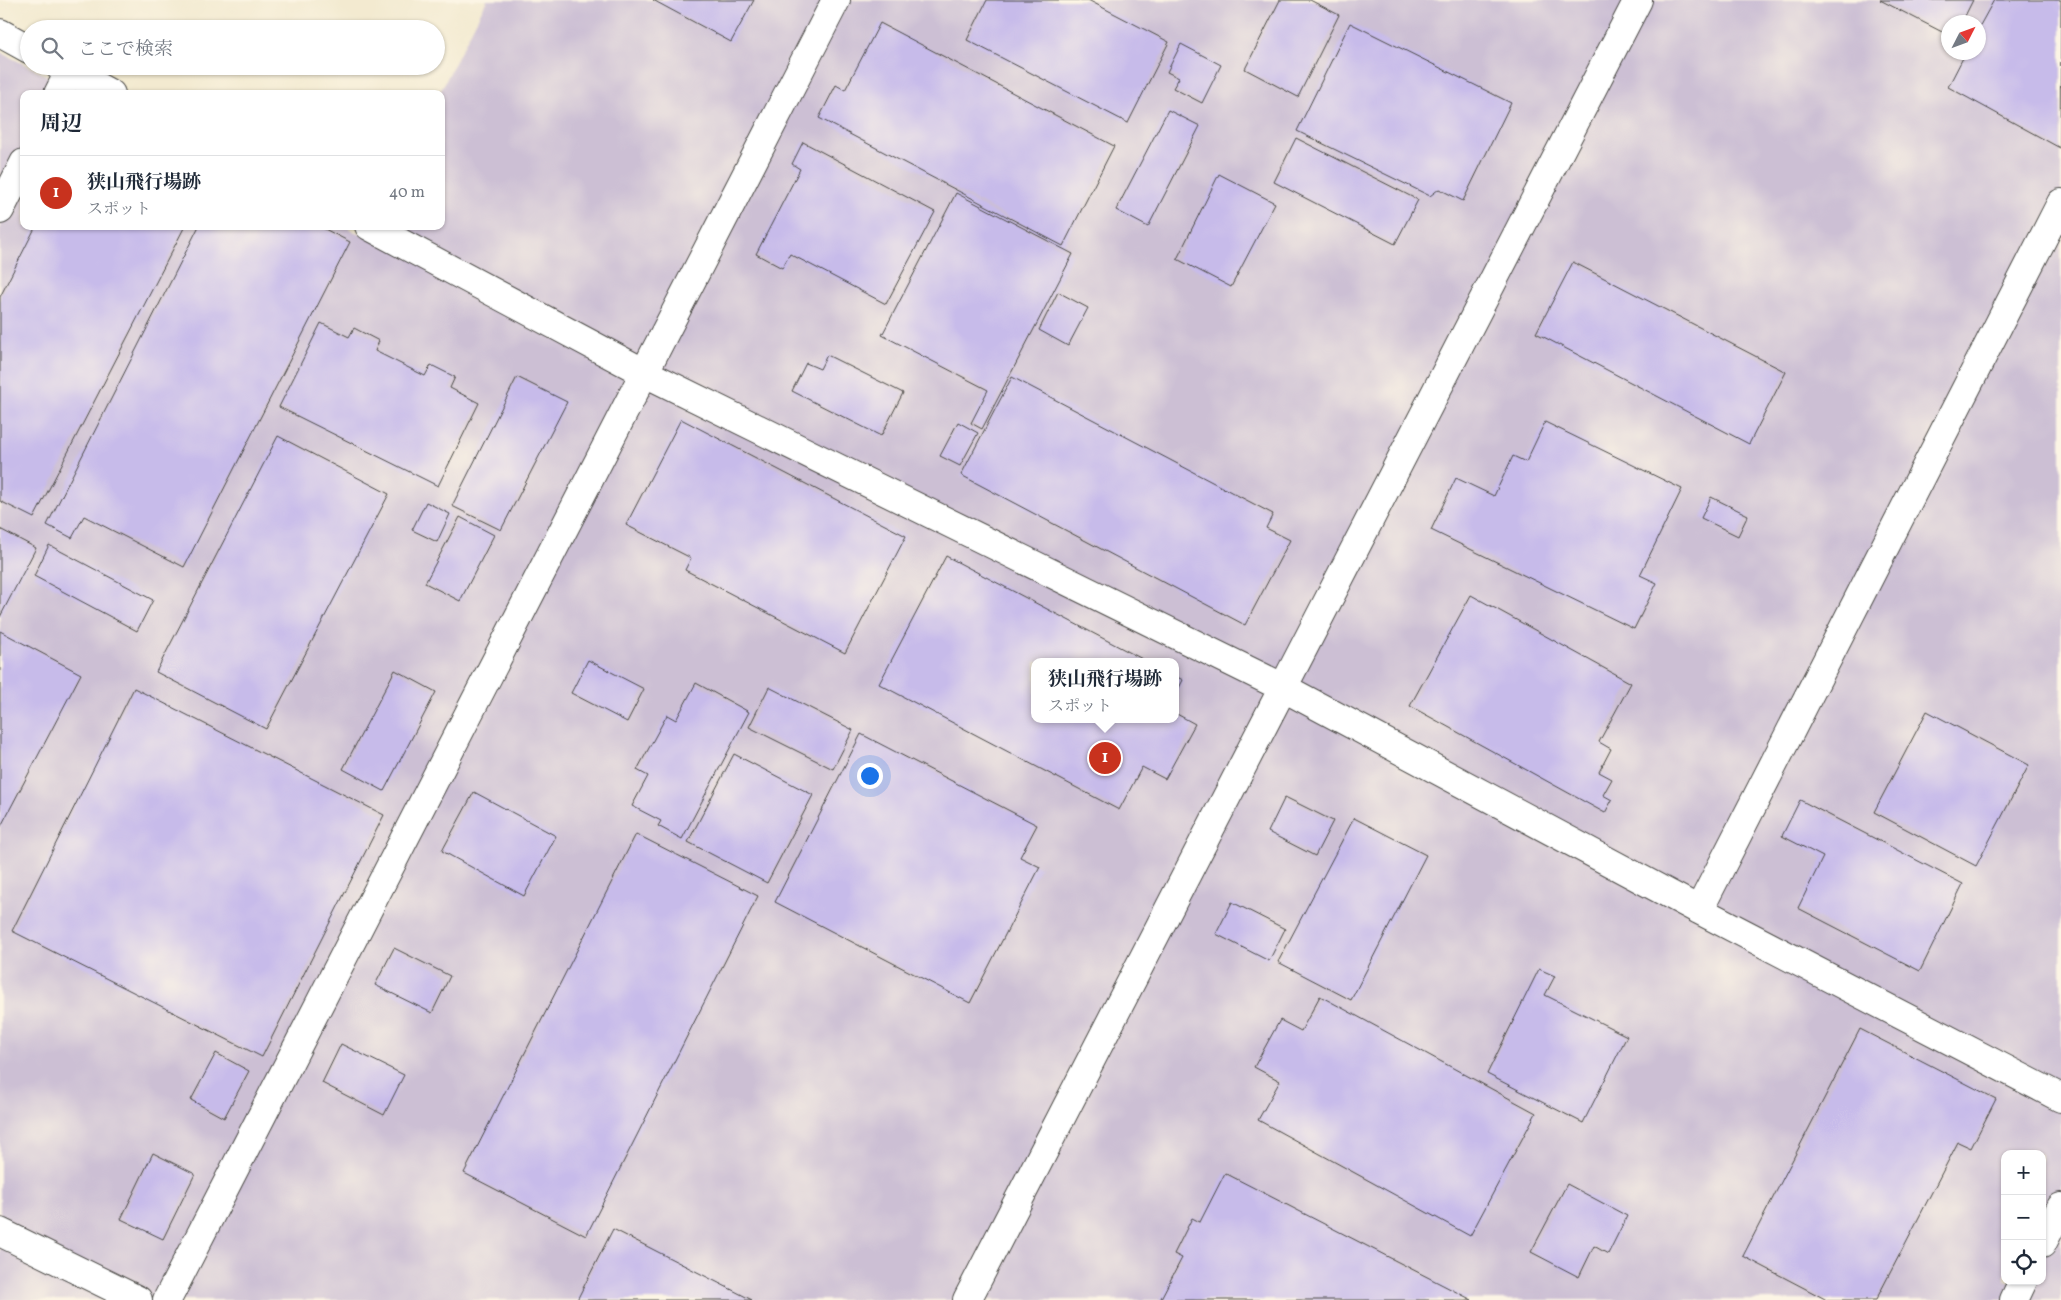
<!DOCTYPE html>
<html lang="ja">
<meta charset="utf-8">
<style>
body{margin:0;font-family:Vollkorn,"Noto Serif JP",serif;background:#f6f6f7;color:#1f2937}
.controls{position:absolute;right:15px;bottom:15px;display:grid;overflow:hidden;border-radius:10px;box-shadow:0 1px 4px #0004}
.controls button{width:45px;height:45px;display:grid;place-items:center;padding:0;border:0;border-bottom:1px solid #e0e1e3;background:#fff;color:#1f2937;font:25px sans-serif}
.compass{position:absolute;left:1941px;top:15px;width:45px;height:45px;border-radius:50%;background:#fff;box-shadow:0 1px 4px #0004;rotate:48deg}
.you{position:absolute;left:869px;top:775px;width:18px;height:18px;margin:-12px;border:4px solid #fff;border-radius:50%;background:#1a73e8;box-shadow:0 0 0 8px #1a73e833}
.badge{display:grid;place-items:center;width:32px;height:32px;border-radius:50%;background:#c8321e;color:#fff;font-size:16px;font-weight:700}
.pin{position:absolute;translate:-50% -50%;border:2px solid #fff;box-shadow:0 1px 5px #0006}
.popup{position:absolute;left:1031px;top:658px;width:148px;height:65px;box-sizing:border-box;display:grid;place-content:center;border-radius:10px;background:#fff;filter:drop-shadow(0 1px 4px #0005);font-size:16px;white-space:nowrap;color:#747a83}
.popup b{font-size:19px;color:#1f2937}
.popup::after{content:'';position:absolute;left:50%;top:100%;margin-left:-10px;border:10px solid transparent;border-top-color:#fff}
.list{margin:0;padding:0;list-style:none}
h2{display:flex;justify-content:space-between;align-items:center;height:65px;margin:0;padding:0 20px;font-size:21px}
h2 small{font-size:16px;font-weight:400;color:#747a83}
.list li{display:grid;grid-template-columns:32px 1fr auto;gap:15px;align-items:center;box-sizing:border-box;height:75px;padding:0 20px;border-top:1px solid #e0e1e3}
.list b{display:block;font-size:19px;white-space:nowrap}
.list p{margin:0;font-size:16px;white-space:nowrap;color:#747a83}
.list em{font-size:16px;font-style:normal;color:#747a83}
.icon{flex:none;width:28px;height:28px;fill:none;stroke:currentColor;stroke-width:2;stroke-linecap:round;stroke-linejoin:round}
.map{position:relative;flex:none;width:2061px;height:1300px;overflow:hidden}
.search{position:absolute;background:#fff;box-shadow:0 1px 4px #0004;left:20px;top:20px;width:425px;height:55px;display:flex;align-items:center;gap:12px;box-sizing:border-box;padding:0 18px;border-radius:28px;color:#747a83;font-size:19px}
.panel{position:absolute;background:#fff;box-shadow:0 1px 4px #0004;left:20px;top:90px;width:425px;height:140px;border-radius:10px}
.map>svg:first-child{display:block}
.industrial{fill:#ccbfd4;fill-rule:evenodd}
.building{fill:#c7bbea}
.lines{fill:none;stroke-linecap:round;stroke-linejoin:round}
.minor-casing{stroke:#494844;stroke-width:30}
.minor{stroke:#fff;stroke-width:28}
</style>
<div class="map">
<svg width="2061" height="1300" viewBox="0 0 2061 1300">
<rect width="100%" height="100%" fill="#fcf5e5"/>
<filter id="ink" filterUnits="userSpaceOnUse"><feTurbulence type="fractalNoise" baseFrequency=".02" numOctaves="2"/><feDisplacementMap in="SourceGraphic" scale="10" xChannelSelector="R" yChannelSelector="G"/><feConvolveMatrix kernelMatrix="1 2 1 2 8 2 1 2 1" color-interpolation-filters="sRGB"/></filter>
<filter id="wash" filterUnits="userSpaceOnUse"><feTurbulence type="fractalNoise" baseFrequency=".0096" numOctaves="4" result="noise"/><feDisplacementMap in="SourceGraphic" scale="20" xChannelSelector="R" yChannelSelector="G"/><feGaussianBlur stdDeviation="1.12" result="paint"/><feColorMatrix in="noise" values="0 0 0 0 0 0 0 0 0 0 0 0 0 0 0 0 0 1.4 0 .05"/><feComposite in="paint" operator="in"/></filter>
<g filter="url(#wash)">
<rect width="100%" height="100%" fill="#f3ead0"/>
<path class="industrial" d="M487,0H2061V1300H0V52L83,94H24V226H344L365,237L370,226H441V94H439ZM1948,22H1978V52H1948ZM1035,662H1175V719H1035ZM2005,1154H2042V1281H2005Z"/>
<g id="blocks">
<path class="building" d="M653,0H754L731,42Z
M987,0H1088L1169,42L1128,123L967,40Z
M1280,0H1310L1339,15L1298,97L1245,69Z
M1880,0H1973L1962,22H1948V35Z
M1994,0H2061L2060,148L1948,87L1966,52H1978V29Z
M880,23L1114,146L1063,246L819,118L836,85L845,90Z
M1350,23L1511,103L1463,201L1439,189L1430,196L1297,131Z
M1181,44L1221,65L1202,103L1173,88L1179,78L1167,72Z
M1168,110L1200,126L1148,227L1116,210Z
M1296,138L1418,200L1395,244L1274,182Z
M803,142L935,212L886,304L790,254L782,268L756,254L800,169L792,164Z
M1219,174L1275,203L1231,287L1177,259Z
M956,193L1073,254L982,429L971,423L988,390L882,335Z
M36,226H185L34,518L0,501V297Z
M199,226H319L350,242L184,567L84,516L72,538L47,525Z
M1573,262L1786,372L1749,444L1536,333Z
M1058,292L1088,308L1068,346L1039,330Z
M321,323L349,337L354,328L379,341L375,351L425,376L431,365L455,377L450,388L479,403L438,486L279,407Z
M827,355L903,393L881,436L792,391L806,363L820,369Z
M517,377L567,402L501,530L452,506Z
M1012,377L1273,514L1266,528L1290,540L1245,625L961,475Z
M681,419L906,536L845,653L685,570L691,558L626,525Z
M958,422L978,433L960,466L940,456Z
M1545,422L1682,489L1640,575L1657,583L1634,629L1431,530L1456,478L1494,496L1513,456L1526,462Z
M278,436L389,494L266,729L156,672Z
M1711,497L1748,515L1738,536L1701,518Z
M426,502L450,514L437,542L412,530Z
M460,517L494,535L460,601L425,583Z
M0,529L36,548L0,617Z
M49,545L153,600L137,631L34,576Z
M946,556L1148,662H1035V719H1175V713L1195,724L1165,779L1142,767L1119,810L879,684Z
M1471,595L1631,683L1599,742L1611,749L1599,772L1612,779L1603,795L1612,800L1605,813L1410,706Z
M0,631L81,674L0,828Z
M588,660L644,689L627,722L571,693Z
M395,670L436,692L384,791L343,769Z
M1175,676L1183,680L1175,696Z
M696,683L749,712L682,839L658,826L661,821L632,806L648,776L637,770L667,715L676,720Z
M769,687L853,730L833,769L749,727Z
M134,688L384,815L262,1057L12,931Z
M1927,711L2029,765L1976,866L1874,812Z
M861,734L1037,825L1020,857L1040,867L970,1003L775,902Z
M734,754L813,795L767,883L688,842Z
M474,792L556,836L524,896L442,851Z
M1285,797L1333,821L1315,856L1268,832Z
M1800,800L1963,884L1920,971L1798,908L1823,857L1782,836Z
M1354,818L1426,855L1351,1000L1278,962Z
M636,834L758,896L586,1236L464,1173Z
M1232,902L1285,929L1269,961L1216,934Z
M394,948L450,976L432,1013L375,985Z
M1539,969L1555,976L1545,995L1627,1036L1583,1123L1487,1074Z
M1320,996L1536,1113L1470,1236L1258,1120L1280,1081L1254,1067L1280,1020L1301,1031Z
M1860,1029L1996,1099L1971,1148L1958,1142L1876,1300H1827L1743,1256Z
M341,1044L404,1075L384,1115L322,1083Z
M216,1053L249,1071L224,1118L191,1100Z
M153,1153L195,1174L163,1239L121,1219Z
M1225,1173L1472,1300H1160L1182,1258L1174,1254L1192,1218L1200,1222Z
M1567,1184L1627,1216L1608,1254L1594,1246L1579,1277L1531,1252Z
M613,1229L752,1300H577Z"/>
</g>
</g>
<g filter="url(#ink)">
<use href="#blocks" fill-opacity="0" stroke="#494844" stroke-width="1"/>
<g class="lines">
<g class="minor-casing">
<path id="minor" d="M0,33L29,49
M59,66L111,94
M58,94L69,72
M0,210L24,163
M369,226L643,372L1282,687L1699,910L2061,1098
M1699,910L2061,203
M0,1232L138,1300
M2042,1244L2061,1207
M167,1300L836,0
M967,1300L1638,0
M2014,1300L2023,1281"/>
</g>
<use href="#minor" class="minor"/>
</g>
</g>
</svg>
<div class="controls">
<button>+</button>
<button>−</button>
<button><svg class="icon" aria-label="locate" viewBox="0 0 24 24"><circle cx="12" cy="12" r="6"/><path d="M12 2v4M12 18v4M2 12h4M18 12h4"/></svg></button>
</div>
<svg class="compass" viewBox="-18 -18 36 36"><path d="M0-13l5 13h-10z" fill="#e53935"/><path d="M0 13l5-13h-10z" fill="#747a83"/></svg>
<div class="you"></div>
<div class="pin badge" style="left:1105px;top:758px">1</div>
<div class="popup"><b>狭山飛行場跡</b>スポット</div>
<div class="search"><svg class="icon" aria-label="search" viewBox="0 0 24 24"><circle cx="10" cy="10" r="6"/><path d="M15 15l6 6"/></svg>ここで検索</div>
<section class="panel">
<h2>周辺<small></small></h2>
<ul class="list">
<li><span class="badge">1</span><div><b>狭山飛行場跡</b><p>スポット</p></div><em>40 m</em></li>
</ul>
</section>
</div>
